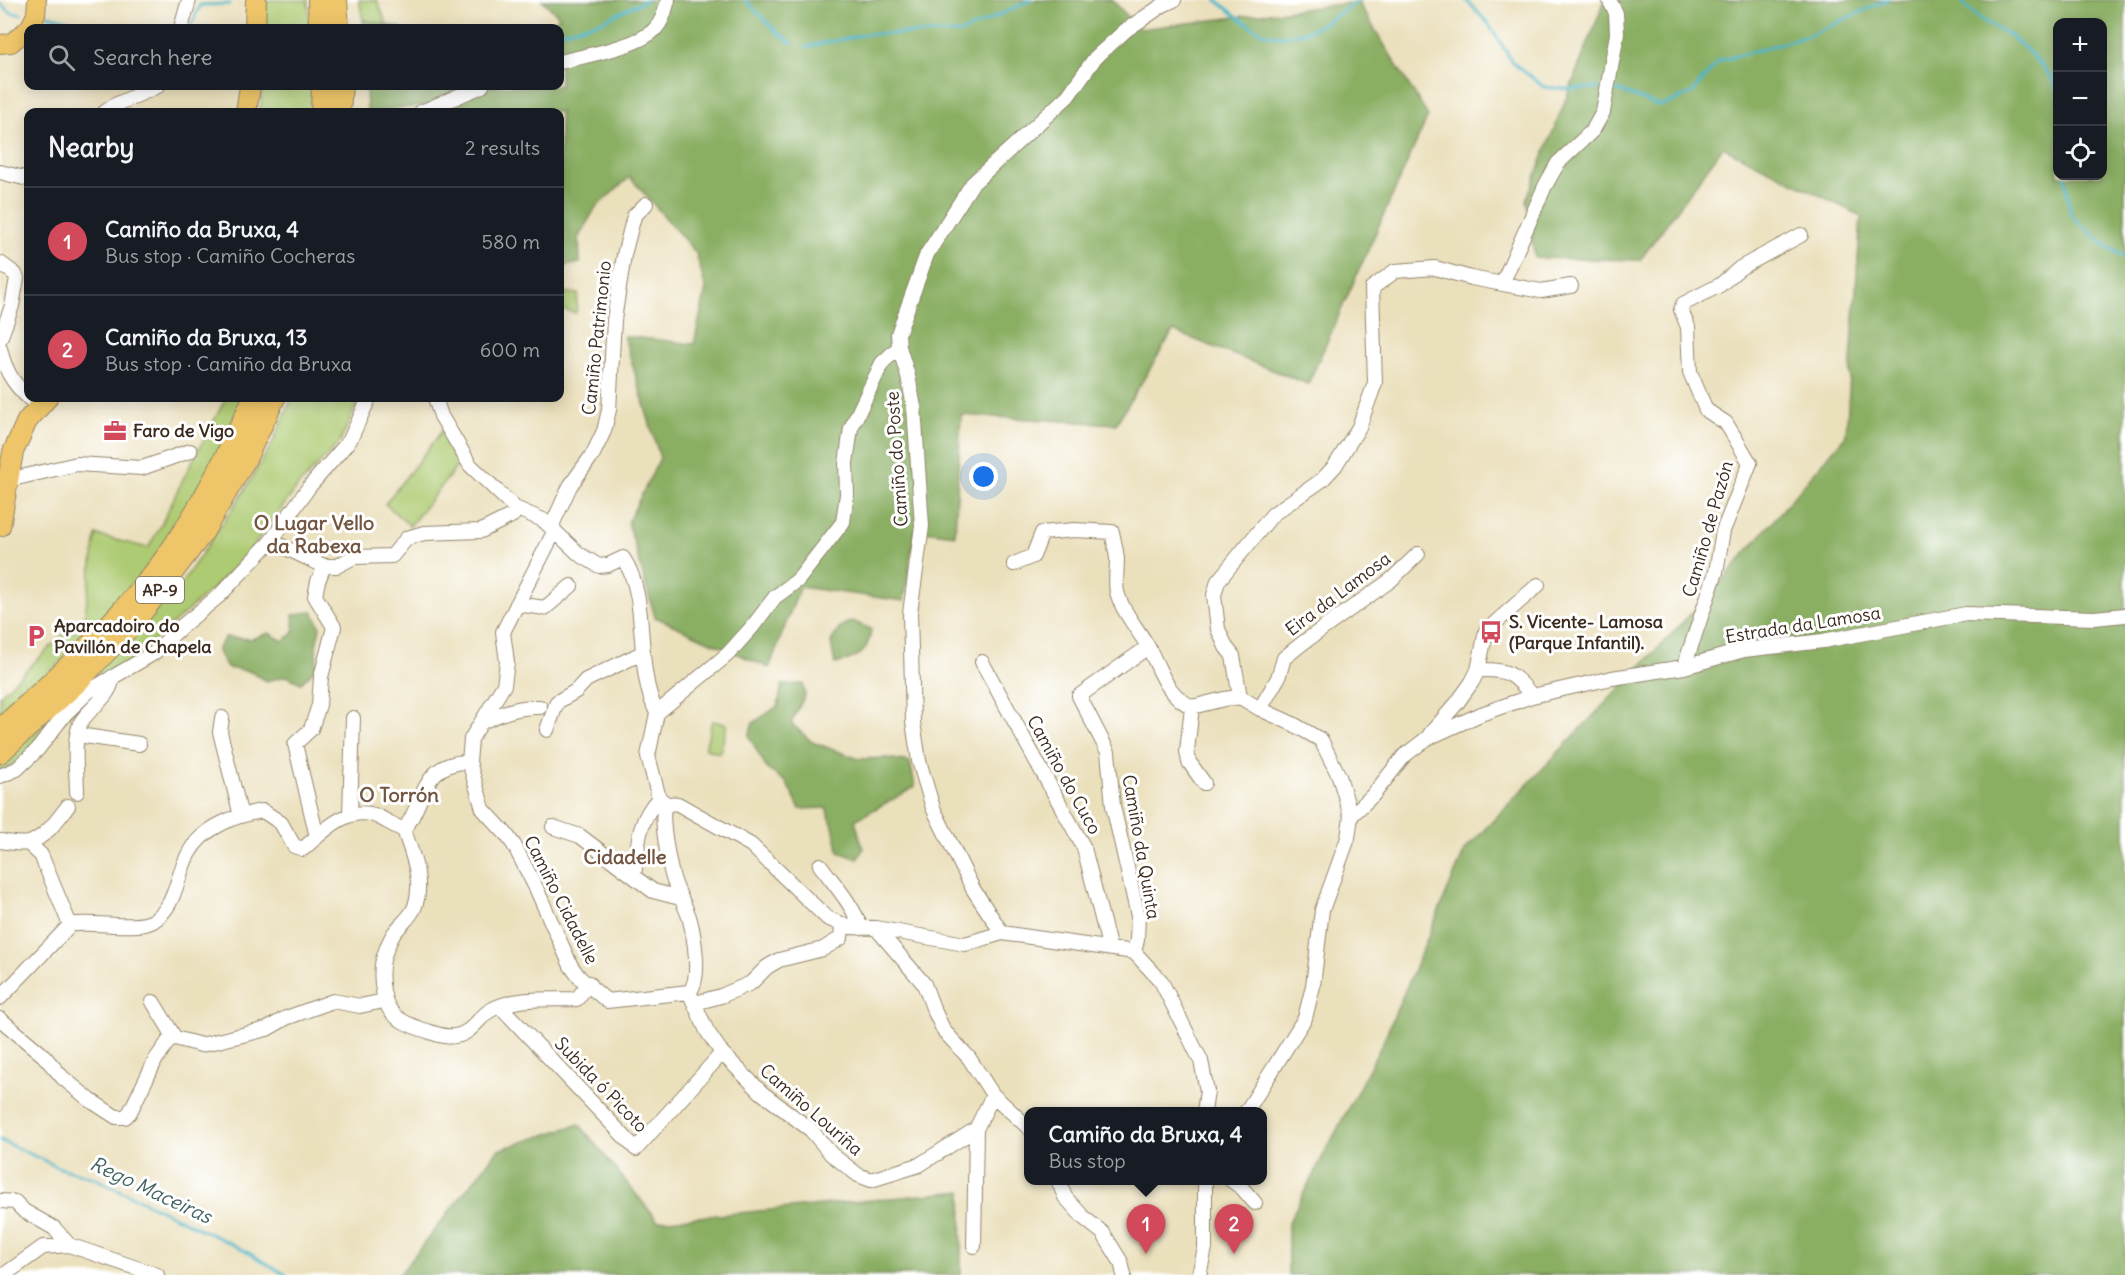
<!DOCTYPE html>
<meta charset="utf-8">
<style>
body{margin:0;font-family:Delius,sans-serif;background:#20242c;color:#f1f3f6}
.controls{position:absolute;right:18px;top:18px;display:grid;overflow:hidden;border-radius:12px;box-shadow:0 3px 15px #0003}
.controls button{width:54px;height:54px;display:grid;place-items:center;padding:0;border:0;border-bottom:2px solid #363941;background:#171b24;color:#f1f3f6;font:30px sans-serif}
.you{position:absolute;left:984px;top:477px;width:21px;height:21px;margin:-15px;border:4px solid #fff;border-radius:50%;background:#1a73e8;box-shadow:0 0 0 9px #1a73e833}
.badge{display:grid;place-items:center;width:39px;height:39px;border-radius:50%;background:#d1495b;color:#fff;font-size:20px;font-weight:700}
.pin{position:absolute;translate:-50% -50px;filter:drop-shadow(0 2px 3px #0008)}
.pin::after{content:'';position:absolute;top:32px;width:21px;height:18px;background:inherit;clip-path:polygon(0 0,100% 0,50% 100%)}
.popup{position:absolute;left:1024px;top:1107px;width:243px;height:78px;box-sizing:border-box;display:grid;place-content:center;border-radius:12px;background:#171b24;filter:drop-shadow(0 2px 4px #0005);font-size:20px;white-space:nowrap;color:#9ea1a6}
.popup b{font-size:22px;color:#f1f3f6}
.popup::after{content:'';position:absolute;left:50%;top:100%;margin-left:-12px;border:12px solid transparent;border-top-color:#171b24}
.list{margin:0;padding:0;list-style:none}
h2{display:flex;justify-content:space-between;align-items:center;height:78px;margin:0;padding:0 24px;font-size:26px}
h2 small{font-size:20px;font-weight:400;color:#9ea1a6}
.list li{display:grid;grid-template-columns:39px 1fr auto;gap:18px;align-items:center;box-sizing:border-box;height:108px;padding:0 24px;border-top:2px solid #363941}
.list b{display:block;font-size:22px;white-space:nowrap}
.list p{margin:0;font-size:20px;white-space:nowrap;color:#9ea1a6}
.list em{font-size:20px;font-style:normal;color:#9ea1a6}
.icon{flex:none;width:33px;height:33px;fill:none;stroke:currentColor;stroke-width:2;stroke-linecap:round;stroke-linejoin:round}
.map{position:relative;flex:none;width:2125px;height:1275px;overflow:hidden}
.search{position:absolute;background:#171b24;box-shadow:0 3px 15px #0003;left:24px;top:24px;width:540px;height:66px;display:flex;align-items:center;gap:15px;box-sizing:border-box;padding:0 21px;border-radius:12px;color:#9ea1a6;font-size:22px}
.panel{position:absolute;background:#171b24;box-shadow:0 3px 15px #0003;left:24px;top:108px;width:540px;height:294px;border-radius:12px}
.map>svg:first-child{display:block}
.green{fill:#adcb72;stroke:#747a48;stroke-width:1.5}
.forest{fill:#8aaf64;stroke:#626c41;stroke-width:1.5;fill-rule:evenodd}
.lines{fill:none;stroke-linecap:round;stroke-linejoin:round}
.stream{stroke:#4bb5c9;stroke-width:3}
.minor-casing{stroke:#93856d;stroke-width:16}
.major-casing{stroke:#93856d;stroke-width:20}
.highway-casing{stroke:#93856d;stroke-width:22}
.minor{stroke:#fff;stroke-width:14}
.major{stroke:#eec569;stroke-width:18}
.highway{stroke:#eec569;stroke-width:20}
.labels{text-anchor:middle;stroke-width:6;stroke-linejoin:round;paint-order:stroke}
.shield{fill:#fff;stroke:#766a62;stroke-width:1.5}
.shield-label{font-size:16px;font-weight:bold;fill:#3b2a1e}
.street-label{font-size:18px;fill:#3b2a1e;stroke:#fff}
.poi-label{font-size:18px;font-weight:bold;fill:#3b2a1e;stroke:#fff;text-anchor:start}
.neighbourhood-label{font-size:20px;font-weight:bold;fill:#725642;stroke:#fff}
.water-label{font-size:20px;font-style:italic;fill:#416262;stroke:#fff}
</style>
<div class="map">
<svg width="2125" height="1275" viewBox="0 0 2125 1275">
<rect width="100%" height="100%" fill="#fff"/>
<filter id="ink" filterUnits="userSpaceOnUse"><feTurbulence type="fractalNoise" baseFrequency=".0167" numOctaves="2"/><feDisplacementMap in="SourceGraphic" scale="12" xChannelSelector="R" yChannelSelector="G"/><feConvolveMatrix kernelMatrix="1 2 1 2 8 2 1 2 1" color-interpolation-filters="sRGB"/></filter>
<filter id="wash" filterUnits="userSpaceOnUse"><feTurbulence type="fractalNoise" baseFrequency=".008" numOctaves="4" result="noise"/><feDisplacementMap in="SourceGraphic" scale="24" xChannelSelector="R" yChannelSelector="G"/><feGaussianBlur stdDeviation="1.35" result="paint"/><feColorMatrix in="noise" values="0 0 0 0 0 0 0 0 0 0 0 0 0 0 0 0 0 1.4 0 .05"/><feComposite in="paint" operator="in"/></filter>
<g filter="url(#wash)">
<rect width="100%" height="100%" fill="#ebe0bc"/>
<path class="green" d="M266,0H308L310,28H266Z
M359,0H377L387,25L363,20Z
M262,86H313L311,112H260Z
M560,292L578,294L576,313L560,309Z
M226,398H244L197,493L165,545L101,625L0,717V695L85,614L96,535L148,548L161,525L184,477Z
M292,398H360L340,442L299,485L245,557L212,589L35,746L8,768L0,771V765L59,709L182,583L241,496L272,444Z
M442,431L462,460L410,526L385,504Z
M712,721L727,724L720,753L705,749Z"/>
<path class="forest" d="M542,0H1112L1140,29L1358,2L1428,116L1308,384L1173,331L1116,424L961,415L955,535L915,530L904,601L800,587L769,668L655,617L628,522L660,458L624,336L694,344L706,289L696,253L630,177L596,207L579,237L580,263L560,267V112H432L429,105L367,112L366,86H560V28H543L560,17Z
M1605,0H2125V1275H1288V1223L1383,1042L1465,850L1722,581L1846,435L1861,216L1723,147L1640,260L1535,258L1526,200ZM2058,22H2102V176H2058Z
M363,20L402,28H364Z
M313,611L320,627L316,646L317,667L301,683L287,676L266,681L249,671L227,668L217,650L225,637L251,639L269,633L283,641L294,633L293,615Z
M852,621L871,629C869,654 857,658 835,664L831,642L841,626Z
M803,684L805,695L791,723L812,742L859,759L887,758L910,762L915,787L855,820L863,849L858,859L839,852L833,826L826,808L800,809L786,782L767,769L749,736L753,723L778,706L782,685Z
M579,1124L658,1221L962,1191L961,1275H399L498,1150Z"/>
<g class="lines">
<path class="stream" d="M745,0L778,33L792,43
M1216,0C1226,8 1255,31 1266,34C1301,43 1332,19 1359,0
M1466,0L1488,23L1513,63L1544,87L1563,89L1599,88
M1961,0C1973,17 1988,23 2005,33C2023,44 2051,71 2058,91
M0,4L12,13L21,14
M48,15L98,28
M190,28L200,5L230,4
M560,32L600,22L646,0
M806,47L867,34L961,33L1031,0
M1614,89L1656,105H1664L1692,93L1719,61L1808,36L1887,0
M2065,176L2071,215L2106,246L2125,257
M0,1140L60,1168L94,1178L242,1249L286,1275"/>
</g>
</g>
<g filter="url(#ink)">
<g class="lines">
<g class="minor-casing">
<path id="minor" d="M181,28L189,0
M560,62C583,56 637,47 654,30C663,21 665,11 668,0
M105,112L115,105L158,86
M421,112L482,86
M0,172L28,179
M0,263L15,274L17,278L12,306L0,339
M1502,284L1545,186L1558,163L1593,130L1603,112L1617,34L1616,13L1609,0
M0,348C5,374 18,390 39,407
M435,398L441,416L470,465L515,508L543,520L579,554L599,566L608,565L623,558C651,599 633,666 657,713
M8,480L77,464L142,468L190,451
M271,541L324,566H337L354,557L392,556L407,538L424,533L481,531L513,515
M1418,554L1391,580L1304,642L1284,658L1278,678L1260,709L1240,697L1233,656L1226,647L1218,629L1214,595L1218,581L1273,514L1322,480L1335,466L1359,427L1375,383L1372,288L1395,271L1435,268L1471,278L1541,291L1571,286
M1014,564L1033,556L1042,533L1074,530L1112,532C1114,541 1116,550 1117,559C1117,569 1115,582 1117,592C1122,611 1137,628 1147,645C1161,669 1164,693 1192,707
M517,604L545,608L571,586
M982,662L1084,848L1109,946
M1684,667L1716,572L1723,531L1750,463L1726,423L1706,410L1690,372L1688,327L1681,310L1683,304L1720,285L1740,268L1801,235
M1478,670C1507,669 1514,673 1532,696
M657,713L728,654L753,626L775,597L798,580L843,522L847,494L846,463L851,428L882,363L899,347
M657,713L648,756L659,798L668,805
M222,718L220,732L241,816
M482,722C501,713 519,706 540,707
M547,730L557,702L576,691L586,680L642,653
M1430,734L1457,703L1472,682L1478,670L1486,631L1538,585
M78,735L139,744
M469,762L471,739L504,685L507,662L503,632L554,532L553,523L570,486L593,454L604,431L609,410L614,320L624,255L634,216L646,204
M0,776L17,769L38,749L65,714L89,691L154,653L182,626L220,595L271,541L309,487L350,440L369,398
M1204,783L1189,762L1187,751L1192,707L1224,699L1240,697
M77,792C77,773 72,739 81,722C89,708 113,695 112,677
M350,814L353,718
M1351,816L1373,795L1404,756L1426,739L1481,714L1532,696L1612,678L1684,667L1744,650L1823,641L1966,614L2094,618L2125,615
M553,827L580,836L653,891L680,898
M404,830C412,854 424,881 415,906C411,918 399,925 393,935C389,941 386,950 384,956C381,965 381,974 382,984C385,1013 396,1021 424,1030C434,1033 444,1038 455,1036C472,1034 478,1017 491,1010C516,996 550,1000 577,999L589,983
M317,837L295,744L311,729L319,705L321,677L334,627L315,596L318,581L324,566
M0,841C8,842 21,845 29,843C46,837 58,819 68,806
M28,843L41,855L70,925
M820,865C835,885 853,905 861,928
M634,876C638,846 637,821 659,798
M876,928L924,984L933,1008L944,1031L969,1058L993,1095L1029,1128
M1002,933L973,889L933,808L919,761L913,722L910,613L922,526L914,407L908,376L899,347L898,334L927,254L972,184L1068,96L1095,58L1126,30L1163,5L1174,0
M1134,952L1137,940L1138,916L1113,806L1108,752L1079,696L1148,647
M689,992L707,1031L722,1053L762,1093L811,1130L831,1154L858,1175L871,1180L919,1165L976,1129
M0,998L70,925C92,920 136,931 153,921C177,906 176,875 189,853C203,827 236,815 263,811L281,823L294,846L303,849C323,832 346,806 374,815C384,819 394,826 404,830C426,801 421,762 469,762L483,809L506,834L514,845L536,888L571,966L579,977L607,1001L689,992C702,980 694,936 690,920C686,906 678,894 674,881C670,870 659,815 665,807C668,803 673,803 678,804L751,845L827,918L849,927L876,928L965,944L1002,933L1134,952L1161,981L1201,1061L1207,1091L1204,1112
M153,1002L175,1038
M695,1003L721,996L751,983L767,967L779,960L823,949L841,938L842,925
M500,1006L636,1149L722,1053
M0,1019L43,1055L63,1078L90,1100L116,1117H125L130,1112L156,1059L170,1039L175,1038L201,1045L267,1029L286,1018L333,1001L360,1006L384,1001
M1246,1112L1305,1018L1313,986L1322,910L1348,838L1351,816L1339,776L1321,740L1293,724L1260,709
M1058,1180L1065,1197L1084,1218L1103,1233L1121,1262L1124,1275
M1231,1180L1242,1188L1255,1203
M0,1201L15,1202L24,1211L54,1228L69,1245
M974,1246L976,1129L993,1095
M4,1275L43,1247L69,1245L157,1275
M1199,1275L1205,1248V1180"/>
</g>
<g class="major-casing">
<path id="major" d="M29,28L36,15L37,0
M0,44L11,43L28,29"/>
</g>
<g class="highway-casing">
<path id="highway" d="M318,0L319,28
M337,0L339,28
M255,28L256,0
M246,112L250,86
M321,112L322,86
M340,112L342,86
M0,526L13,452L27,421L47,398
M0,729C52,682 104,634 148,580C191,528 226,458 253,398
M0,753L77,683L135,622L203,533L246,459L275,398"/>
</g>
<use href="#minor" class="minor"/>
<use href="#major" class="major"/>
<use href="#highway" class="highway"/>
</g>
</g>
<defs>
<g id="office-bare" transform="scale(1.8)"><path d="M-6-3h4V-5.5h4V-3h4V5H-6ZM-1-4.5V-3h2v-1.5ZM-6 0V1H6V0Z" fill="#d1495b" stroke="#fff" stroke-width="2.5" paint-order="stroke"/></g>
<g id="bus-bare" transform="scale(1.8)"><path d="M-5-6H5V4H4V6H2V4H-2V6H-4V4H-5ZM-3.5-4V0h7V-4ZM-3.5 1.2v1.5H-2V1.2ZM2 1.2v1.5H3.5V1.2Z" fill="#d1495b" stroke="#fff" stroke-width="2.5" paint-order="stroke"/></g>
<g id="parking-bare" transform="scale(1.8)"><path d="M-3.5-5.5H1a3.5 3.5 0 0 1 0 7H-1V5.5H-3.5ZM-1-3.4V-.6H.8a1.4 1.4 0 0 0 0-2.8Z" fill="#d1495b" stroke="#fff" stroke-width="2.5" paint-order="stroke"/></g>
</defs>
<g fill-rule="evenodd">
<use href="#office-bare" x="115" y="431"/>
<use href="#bus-bare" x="1491" y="632"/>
<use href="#parking-bare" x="36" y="636"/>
</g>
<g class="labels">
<rect class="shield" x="136" y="577" width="48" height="26" rx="4.5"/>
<g class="shield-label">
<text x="160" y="596">AP-9</text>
</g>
<g class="street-label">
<text transform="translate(597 338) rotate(-84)" y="6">Camiño Patrimonio</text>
<text transform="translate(897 459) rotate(-94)" y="6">Camiño do Poste</text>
<text transform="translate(1708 529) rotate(-74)" y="6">Camiño de Pazón</text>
<text transform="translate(1338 594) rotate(-37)" y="6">Eira da Lamosa</text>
<text transform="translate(1803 625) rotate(-9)" y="6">Estrada da Lamosa</text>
<text transform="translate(1064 775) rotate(61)" y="6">Camiño do Cuco</text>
<text transform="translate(1141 847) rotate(80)" y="6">Camiño da Quinta</text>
<text transform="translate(561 900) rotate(63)" y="6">Camiño Cidadelle</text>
<text transform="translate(601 1085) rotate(46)" y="6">Subida ó Picoto</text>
<text transform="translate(811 1110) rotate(41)" y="6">Camiño Louriña</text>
</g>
<g class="poi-label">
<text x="133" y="437">Faro de Vigo</text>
<text x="1509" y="628">S. Vicente- Lamosa<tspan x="1509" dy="21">(Parque Infantil).</tspan></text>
<text x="54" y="632">Aparcadoiro do<tspan x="54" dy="21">Pavillón de Chapela</tspan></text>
</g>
<g class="neighbourhood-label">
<text x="314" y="530">O Lugar Vello<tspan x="314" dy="23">da Rabexa</tspan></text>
<text x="399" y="802">O Torrón</text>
<text x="625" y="864">Cidadelle</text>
</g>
<g class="water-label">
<text transform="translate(151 1190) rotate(25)" y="7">Rego Maceiras</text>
</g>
</g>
</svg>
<div class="controls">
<button>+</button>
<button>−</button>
<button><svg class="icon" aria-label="locate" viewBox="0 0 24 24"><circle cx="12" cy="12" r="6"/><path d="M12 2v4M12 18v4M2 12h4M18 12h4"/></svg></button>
</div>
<div class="you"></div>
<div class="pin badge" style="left:1146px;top:1254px">1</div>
<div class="popup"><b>Camiño da Bruxa, 4</b>Bus stop</div>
<div class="pin badge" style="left:1234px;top:1254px">2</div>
<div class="search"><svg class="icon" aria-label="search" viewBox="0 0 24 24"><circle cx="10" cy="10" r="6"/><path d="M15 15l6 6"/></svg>Search here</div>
<section class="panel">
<h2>Nearby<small>2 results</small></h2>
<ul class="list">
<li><span class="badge">1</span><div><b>Camiño da Bruxa, 4</b><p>Bus stop · Camiño Cocheras</p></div><em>580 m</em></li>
<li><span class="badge">2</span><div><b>Camiño da Bruxa, 13</b><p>Bus stop · Camiño da Bruxa</p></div><em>600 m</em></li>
</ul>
</section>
</div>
